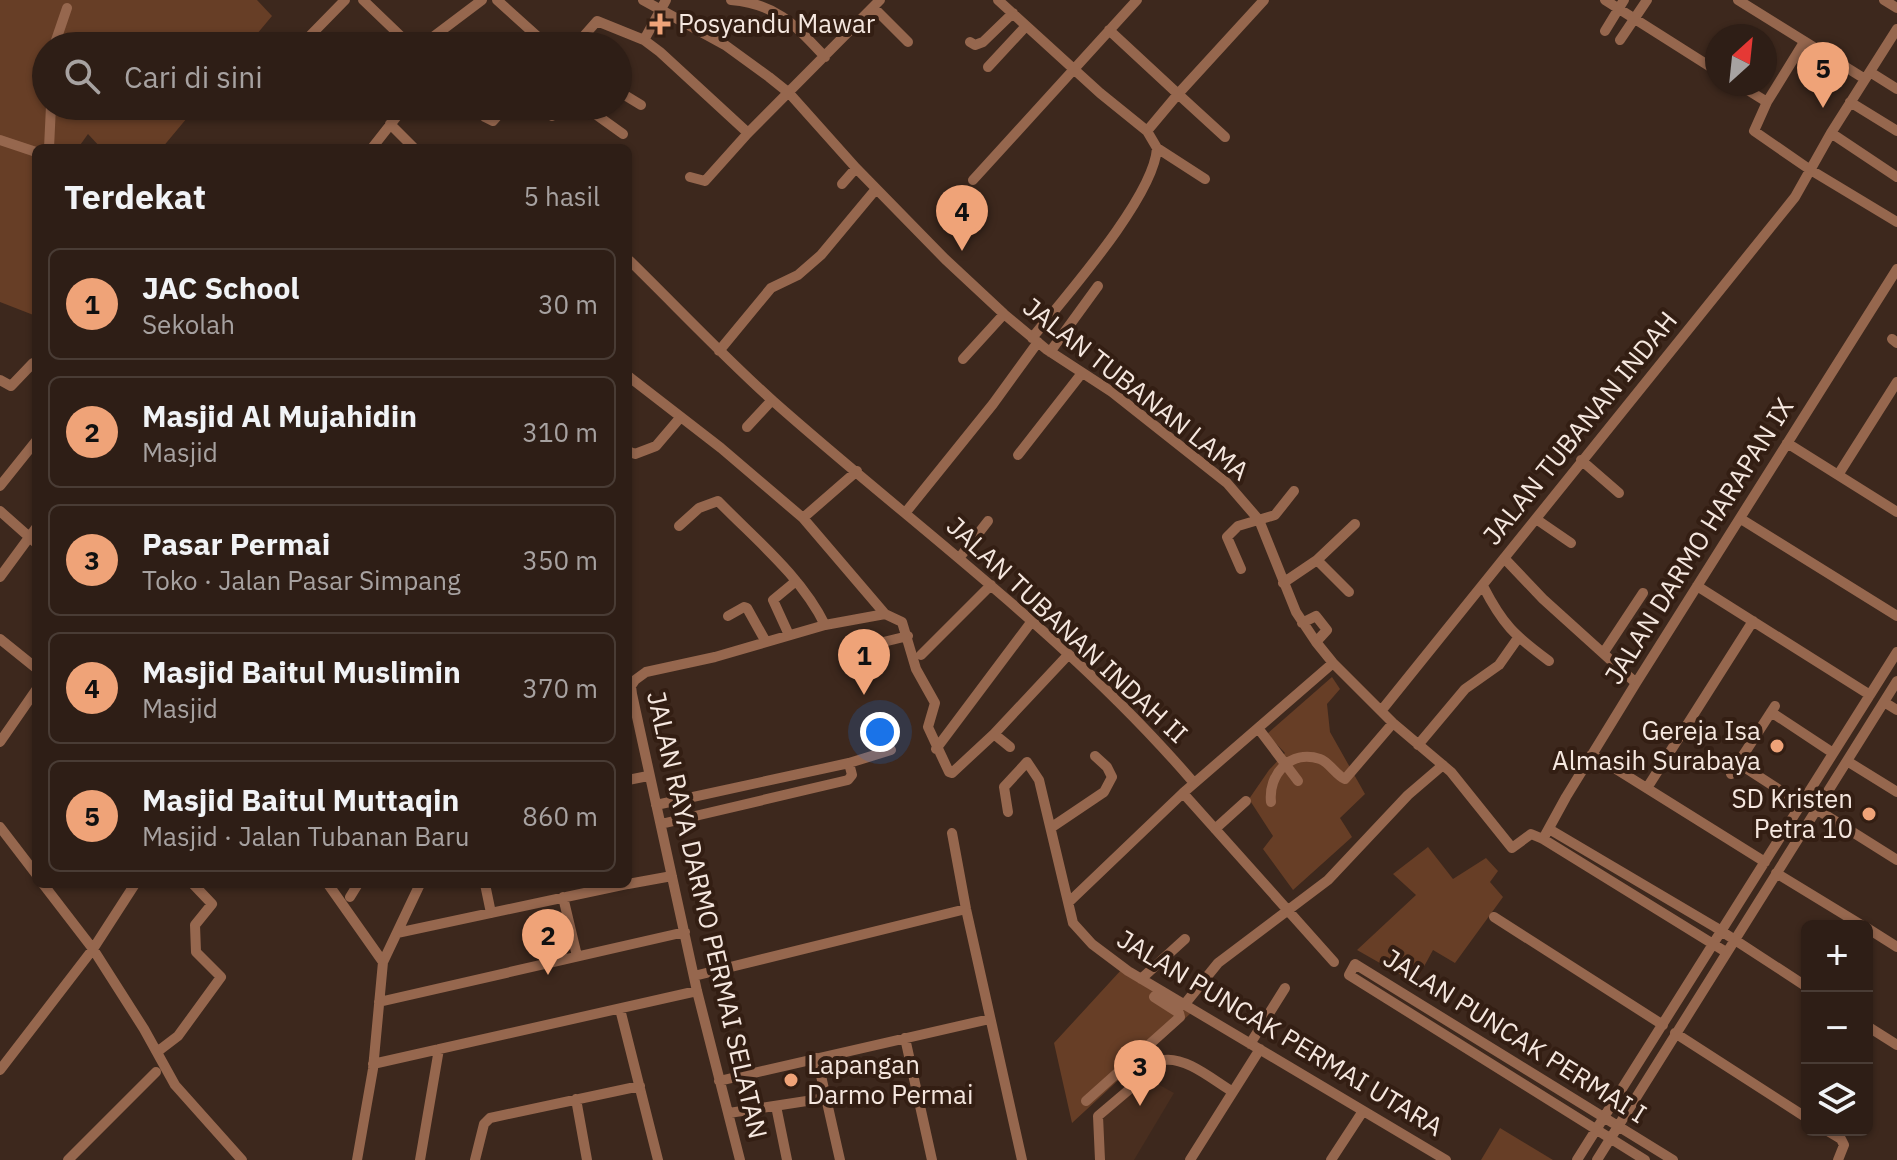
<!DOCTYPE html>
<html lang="id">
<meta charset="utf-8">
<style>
body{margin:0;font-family:"IBM Plex Sans",sans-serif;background:#3a2b23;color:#f1f3f6}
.controls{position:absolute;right:24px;bottom:24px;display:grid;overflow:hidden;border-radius:12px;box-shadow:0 2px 6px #0004}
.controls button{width:72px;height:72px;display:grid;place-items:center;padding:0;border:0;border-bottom:2px solid #493c35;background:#2e1e16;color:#f1f3f6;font:40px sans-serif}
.compass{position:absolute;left:1705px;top:24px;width:72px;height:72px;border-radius:50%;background:#2e1e16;box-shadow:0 2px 6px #0004;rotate:27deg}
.you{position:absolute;left:880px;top:732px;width:28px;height:28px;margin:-20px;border:6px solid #fff;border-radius:50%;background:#1a73e8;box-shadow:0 0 0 12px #1a73e833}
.badge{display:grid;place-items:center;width:52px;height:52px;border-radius:50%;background:#efa378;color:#111;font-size:26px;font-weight:700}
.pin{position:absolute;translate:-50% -66px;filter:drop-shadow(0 2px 4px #0008)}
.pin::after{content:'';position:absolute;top:42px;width:28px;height:24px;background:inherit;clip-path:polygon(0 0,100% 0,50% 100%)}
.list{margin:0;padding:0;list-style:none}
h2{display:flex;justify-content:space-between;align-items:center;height:104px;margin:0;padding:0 32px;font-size:34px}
h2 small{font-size:26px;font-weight:400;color:#a7a2a1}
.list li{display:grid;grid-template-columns:52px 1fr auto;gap:24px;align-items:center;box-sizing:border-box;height:112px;margin:0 16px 16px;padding:0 16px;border:2px solid #493c35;border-radius:12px}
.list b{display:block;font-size:30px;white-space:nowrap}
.list p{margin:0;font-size:26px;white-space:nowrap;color:#a7a2a1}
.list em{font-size:26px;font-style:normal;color:#a7a2a1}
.icon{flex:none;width:44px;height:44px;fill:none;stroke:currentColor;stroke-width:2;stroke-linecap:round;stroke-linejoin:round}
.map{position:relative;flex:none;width:1897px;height:1160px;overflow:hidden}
.search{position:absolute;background:#2e1e16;box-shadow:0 2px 6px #0004;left:32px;top:32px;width:600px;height:88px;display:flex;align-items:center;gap:20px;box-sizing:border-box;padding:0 28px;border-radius:44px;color:#a7a2a1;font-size:30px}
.panel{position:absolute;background:#2e1e16;box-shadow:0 2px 6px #0004;left:32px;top:144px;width:600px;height:744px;border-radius:12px}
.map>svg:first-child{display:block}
.built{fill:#492e1f}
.green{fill:#673e26}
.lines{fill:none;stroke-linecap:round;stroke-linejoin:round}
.minor{stroke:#96674e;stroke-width:10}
.poi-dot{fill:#efa378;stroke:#331e13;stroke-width:3}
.labels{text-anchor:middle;stroke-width:8;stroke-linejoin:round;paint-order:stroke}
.poi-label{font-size:26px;fill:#f5e7df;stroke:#331e13;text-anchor:start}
.street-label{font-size:26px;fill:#f5e7df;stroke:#331e13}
</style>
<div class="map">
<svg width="1897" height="1160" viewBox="0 0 1897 1160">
<rect width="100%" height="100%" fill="#3d281d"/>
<path class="built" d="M1143,1076L1174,1093L1134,1160H1101L1102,1118Z"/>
<path class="green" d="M0,0H257L272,16L247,46H46V106H197L162,148H101L88,134L78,148H36V316L0,302Z
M1332,677L1340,689L1327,704L1330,732L1365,794L1340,818L1352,837L1293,890L1263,849L1273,836L1249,799L1269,770L1285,753L1267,734Z
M1428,847L1453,879L1486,858L1498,871L1490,882L1503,897L1455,963L1433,950L1415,983L1357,950L1416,895L1393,874Z
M1122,969L1192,1012L1072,1123L1054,1043Z
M1500,1128L1553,1160H1481Z"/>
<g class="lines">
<path class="minor" d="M363,0L411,46
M497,0L548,46
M643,0L725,45L769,77L789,93L856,168L945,259L1004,314L1046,349L1112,392L1227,483L1259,520L1296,612L1316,642L1333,663L1393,723L1451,772L1512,848L1531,834L1543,839L1726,952
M731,0C777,4 795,25 825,57
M998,0L1100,93L1147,131L1157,148C1154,197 1065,297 1032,338
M1605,0L1717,71
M1738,0L1865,79
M1884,0L1897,8
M873,7L908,42
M1109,30L1178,94L1264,0
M1605,31L1624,0
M644,40L666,0
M1620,40L1647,0
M970,42L975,45L983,42L1013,13
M1804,42L1767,102L1754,131L1809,169L1897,222
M54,46L67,8
M300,46L345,0
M421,46L482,0
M575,46L597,21L644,40L660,52L748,133
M988,67L1026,26
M1870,72L1897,89
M1738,84L1767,102
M618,91L641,105
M1850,102L1897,131
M473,106L485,117L493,121L506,106
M584,106L623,134
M552,116L558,106
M390,124L414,148
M1147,131L1178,94L1225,137
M1831,133L1897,177
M0,140L36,152
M49,148L51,106
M372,148L405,106
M1157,148L1205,179
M690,177L705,181L748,133L880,0
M973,180L1137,0
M842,184L856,168
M630,261C678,308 723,356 773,401C915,527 1070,638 1194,783
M1892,339L1897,343
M719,351L771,288L798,275L821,255L876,189
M1050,352L1098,286
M963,359L1004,314
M628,376L721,448L803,518L885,614
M0,380L11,386L33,363
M747,427L772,400
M1787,443L1897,512
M628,451L635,454L656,446L679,419
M1018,455L1082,373
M1581,460L1619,493
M1838,475L1897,382
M0,486L36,441
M0,511L36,543
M906,512L993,404L1038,342
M803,518L857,471
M1536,519L1571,543
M1741,519L1897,616
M679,526L699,508L718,501C756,540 801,576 825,625
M960,557L988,521
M1504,558L1543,599L1636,683
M1317,560L1349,592
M1241,569L1227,537L1238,526L1275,515L1294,491
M0,577L36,528
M1283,583L1317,560L1355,524
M1483,586C1503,625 1514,635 1549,661
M1697,586L1870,695
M728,616L744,607L747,608L766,642
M1302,623L1316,616L1327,630L1316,642
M789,635L773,600L796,581
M0,639L36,668
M871,645L908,636
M1604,652L1643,593
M921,655L991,585
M1884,702L1897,710
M1381,711L1795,197L1831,133L1897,29
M1771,712L1833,753
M1258,728L1298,781
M994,734L1010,747
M0,742L36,690
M1418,745L1465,689L1499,665L1518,638
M936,749L1032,621
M1592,754L1765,862
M1847,761L1897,792
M1738,763L1801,804
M1731,774L1775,706
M628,780L648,776
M1647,788L1753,621
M1183,793L1334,962
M1271,802C1268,775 1290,749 1320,759C1329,762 1336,775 1345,779L1393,723
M656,805L849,763L891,750
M1816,809L1897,860
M1008,812L1004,787L1027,762L1039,780L1073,923L1092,944L1128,971L1446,1160
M661,824L848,780L852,775L849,763
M0,827L36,874
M1052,827L1104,792L1112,777L1107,767L1095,756
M1215,829L1246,801
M1549,829L1715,927L1807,987
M952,833L966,909L1022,1160
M1543,839L1566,797L1636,683L1897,269
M1776,873L1863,926
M43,884L93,949L144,1029L175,1085L242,1160
M328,884L383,962
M485,884L491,913
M628,884L672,876
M350,897L358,884
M563,897L577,956
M1069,902L1183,793L1333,663
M1494,917L1663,1025
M1867,928L1897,947
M397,933L627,884
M694,976L966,909
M1141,979L1185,939
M379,1002L685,932
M1184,1005L1218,963L1328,880L1408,795L1443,765
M620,1009L658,1160
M1867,1026L1897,1045
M1675,1033L1807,1118
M905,1038L932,1160
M1250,1044L1285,988
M157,1052L178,1036L221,977L196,952L195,925L212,904L193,884
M817,1058L840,1160
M373,1064L697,991
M0,1070L93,949L135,884
M719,1081L990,1019
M576,1099L587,1160
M1086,1101L1180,1017L1179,1013L1154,997L1160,990
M776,1106L787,1160
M729,1113L826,1098
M1826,1130L1841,1139L1844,1145L1838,1160
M68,1160L156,1072
M357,1160L373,1069L383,962L420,884
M420,1160L439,1049
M475,1160L484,1124L490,1118L640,1086
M740,1160L697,991L632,694L631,686L635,680L646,672L715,657L825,625L885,614L902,622L916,669L935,703L928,727L949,772L952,773L994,734L1068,655
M1100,1160L1098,1116L1164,1060C1187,1057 1214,1081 1233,1092
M1190,1160L1260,1049
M1331,1160L1363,1111
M1577,1160L1897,652
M1597,1160L1897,681
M1645,1160L1349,975L1355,964L1673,1160"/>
</g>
<g class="poi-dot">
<path d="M656 12h8v8h8v8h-8v8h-8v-8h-8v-8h8z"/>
<circle cx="1777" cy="746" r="8"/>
<circle cx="1869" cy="814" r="8"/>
<circle cx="791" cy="1080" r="8"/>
</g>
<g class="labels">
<g class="poi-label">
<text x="678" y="33">Posyandu Mawar</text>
<text x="1761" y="740" text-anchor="end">Gereja Isa<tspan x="1761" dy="30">Almasih Surabaya</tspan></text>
<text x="1853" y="808" text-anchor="end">SD Kristen<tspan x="1853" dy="30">Petra 10</tspan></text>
<text x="807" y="1074">Lapangan<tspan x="807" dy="30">Darmo Permai</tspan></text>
</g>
<g class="street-label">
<text transform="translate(1136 389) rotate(38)" y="9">JALAN TUBANAN LAMA</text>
<text transform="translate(1580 428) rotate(-51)" y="9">JALAN TUBANAN INDAH</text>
<text transform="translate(1699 541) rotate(-58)" y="9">JALAN DARMO HARAPAN IX</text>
<text transform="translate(1067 630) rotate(43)" y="9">JALAN TUBANAN INDAH II</text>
<text transform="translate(707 915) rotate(77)" y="9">JALAN RAYA DARMO PERMAI SELATAN</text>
<text transform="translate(1280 1033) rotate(31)" y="9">JALAN PUNCAK PERMAI UTARA</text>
<text transform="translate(1515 1036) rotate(32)" y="9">JALAN PUNCAK PERMAI I</text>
</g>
</g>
</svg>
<div class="controls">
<button>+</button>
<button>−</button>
<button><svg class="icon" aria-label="layers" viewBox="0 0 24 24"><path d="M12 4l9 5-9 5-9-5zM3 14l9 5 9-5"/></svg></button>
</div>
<svg class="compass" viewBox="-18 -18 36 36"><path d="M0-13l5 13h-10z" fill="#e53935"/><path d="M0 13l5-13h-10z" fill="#a7a2a1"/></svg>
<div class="you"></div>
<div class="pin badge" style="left:864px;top:695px">1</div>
<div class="pin badge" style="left:548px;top:975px">2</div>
<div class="pin badge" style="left:1140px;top:1106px">3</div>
<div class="pin badge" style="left:962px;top:251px">4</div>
<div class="pin badge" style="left:1823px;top:108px">5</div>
<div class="search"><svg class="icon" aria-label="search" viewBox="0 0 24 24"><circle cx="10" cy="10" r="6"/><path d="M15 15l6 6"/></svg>Cari di sini</div>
<section class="panel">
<h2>Terdekat<small>5 hasil</small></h2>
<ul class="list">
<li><span class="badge">1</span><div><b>JAC School</b><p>Sekolah</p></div><em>30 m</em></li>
<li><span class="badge">2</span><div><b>Masjid Al Mujahidin</b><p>Masjid</p></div><em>310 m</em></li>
<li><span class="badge">3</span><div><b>Pasar Permai</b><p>Toko · Jalan Pasar Simpang</p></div><em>350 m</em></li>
<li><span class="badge">4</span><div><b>Masjid Baitul Muslimin</b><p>Masjid</p></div><em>370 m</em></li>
<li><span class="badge">5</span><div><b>Masjid Baitul Muttaqin</b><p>Masjid · Jalan Tubanan Baru</p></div><em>860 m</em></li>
</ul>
</section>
</div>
